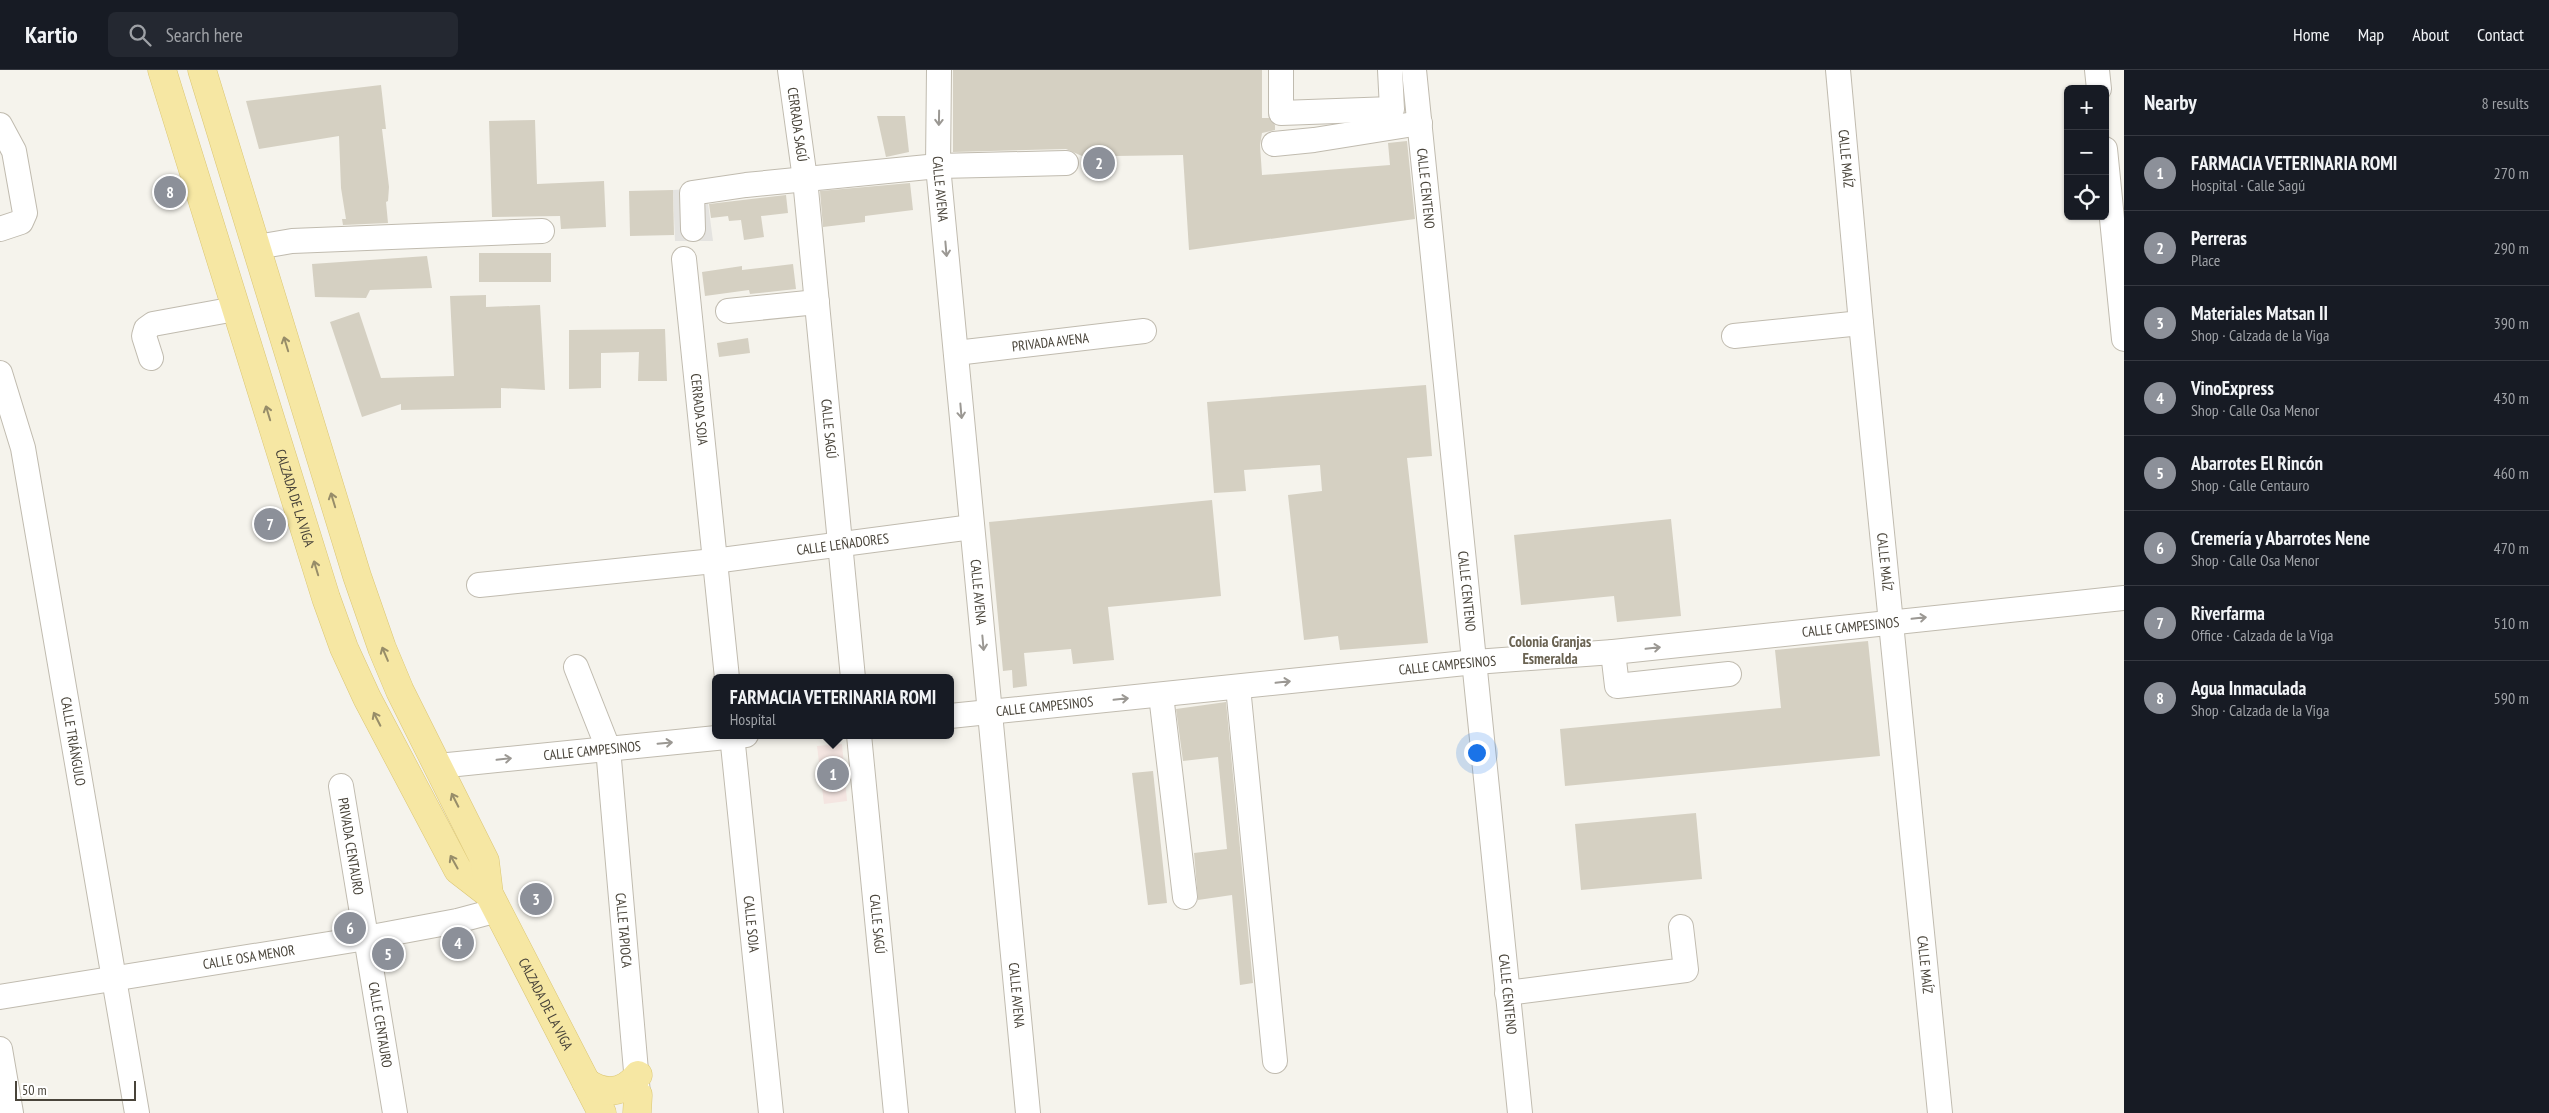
<!DOCTYPE html>
<meta charset="utf-8">
<style>
:root{--surface:#171b24;--page:#242831;--text:#f1f3f6;--muted:#9ea1a6;--line:#363941;--accent:#8c9099}
body{margin:0;font-family:"PT Sans Narrow",sans-serif;background:var(--page);color:var(--text)}
.controls{position:absolute;right:15px;top:15px;display:grid;overflow:hidden;border-radius:8px;box-shadow:0 1px 4px #0004}
.controls button{width:45px;height:45px;display:grid;place-items:center;padding:0;border:0;border-bottom:1px solid var(--line);background:var(--surface);color:var(--text);font:25px sans-serif}
.scale{position:absolute;left:15px;bottom:12px;width:121px;box-sizing:border-box;padding-left:5px;border:2px solid #49443a;border-top:0;font-size:14px;line-height:18px;white-space:nowrap;color:#49443a;-webkit-text-stroke:4px #fff;paint-order:stroke}
.you{position:absolute;left:1476px;top:682px;width:18px;height:18px;margin:-12px;border:4px solid #fff;border-radius:50%;background:#1a73e8;box-shadow:0 0 0 8px #1a73e833}
.badge{display:grid;place-items:center;width:32px;height:32px;border-radius:50%;background:var(--accent);color:#fff;font-size:16px;font-weight:700}
.pin{position:absolute;translate:-50% -50%;border:2px solid #fff;box-shadow:0 1px 5px #0006}
.popup{position:absolute;left:712px;top:604px;width:242px;height:65px;box-sizing:border-box;display:grid;place-content:center;border-radius:8px;background:var(--surface);filter:drop-shadow(0 1px 4px #0005);font-size:16px;white-space:nowrap;color:var(--muted)}
.popup b{font-size:19px;color:var(--text)}
.popup::after{content:'';position:absolute;left:50%;top:100%;margin-left:-10px;border:10px solid transparent;border-top-color:var(--surface)}
.list{margin:0;padding:0;list-style:none}
h2{display:flex;justify-content:space-between;align-items:center;height:65px;margin:0;padding:0 20px;font-size:21px}
h2 small{font-size:16px;font-weight:400;color:var(--muted)}
.list li{display:grid;grid-template-columns:32px 1fr auto;gap:15px;align-items:center;box-sizing:border-box;height:75px;padding:0 20px;border-top:1px solid var(--line)}
.list b{display:block;font-size:19px;white-space:nowrap}
.list p{margin:0;font-size:16px;white-space:nowrap;color:var(--muted)}
.list em{font-size:16px;font-style:normal;color:var(--muted)}
.icon{flex:none;width:28px;height:28px;fill:none;stroke:currentColor;stroke-width:2;stroke-linecap:round;stroke-linejoin:round}
.map{position:relative;flex:none;width:2124px;height:1043px;overflow:hidden}
header{display:flex;align-items:center;gap:30px;box-sizing:border-box;height:70px;padding:0 25px;background:var(--surface);border-bottom:1px solid var(--line)}
header strong{font-size:24px}
nav{display:flex;gap:28px;margin-inline-start:auto;font-size:18px}
.search{width:350px;height:45px;background:var(--page);display:flex;align-items:center;gap:12px;box-sizing:border-box;padding:0 18px;border-radius:8px;color:var(--muted);font-size:19px}
main{display:flex}
aside{flex:1;background:var(--surface)}
.map>svg:first-child{display:block}
</style>
<header>
<strong>Kartio</strong>
<div class="search"><svg class="icon" aria-label="search" viewBox="0 0 24 24"><circle cx="10" cy="10" r="6"/><path d="M15 15l6 6"/></svg>Search here</div>
<nav><a>Home</a><a>Map</a><a>About</a><a>Contact</a></nav>
</header>
<main>
<div class="map">
<svg width="2124" height="1043" viewBox="0 0 2124 1043">
<rect width="100%" height="100%" fill="#f5f3ec"/>
<!-- medical -->
<polygon fill="#f4e5e1" points="842,674 847,731 824,734 817,676"/>
<!-- parking -->
<polygon fill="#e4e3e0" points="706,118 713,171 675,171 673,120"/>
<!-- building -->
<g fill="#d5d0c2">
<polygon points="953,0 1262,0 1262,48 1269,48 1275,55 1275,60 1262,63 1260,75 1262,105 1390,95 1388,73 1407,71 1415,149 1189,180 1183,85 1115,86 1115,97 1082,99 1082,86 1066,79 953,82"/>
<polygon points="381,15 386,59 382,59 389,117 388,131 386,132 388,153 343,155 342,149 346,149 341,118 339,66 259,79 246,31"/>
<polygon points="877,46 905,46 909,82 886,87"/>
<polygon points="535,50 537,114 604,111 606,157 561,159 560,146 492,147 489,51"/>
<polygon points="910,113 913,140 865,146 865,152 823,157 820,121"/>
<polygon points="673,120 674,165 630,166 629,121"/>
<polygon points="786,125 788,143 761,146 764,167 744,170 741,150 729,151 728,146 711,148 709,134"/>
<rect x="479" y="183" width="72" height="29"/>
<polygon points="427,186 432,218 370,220 366,228 315,227 312,194"/>
<polygon points="793,194 796,219 750,224 749,220 705,226 702,202 742,196 742,200"/>
<polygon points="486,225 486,237 540,235 545,320 501,318 501,338 401,340 401,334 362,347 330,252 359,242 381,308 454,306 450,226"/>
<polygon points="665,259 667,311 638,311 639,282 601,283 601,318 569,319 569,260"/>
<polygon points="748,268 750,283 719,287 717,273"/>
<polygon points="1426,315 1432,386 1407,388 1428,573 1340,580 1338,566 1304,570 1288,425 1322,421 1320,395 1244,400 1246,421 1214,423 1207,332"/>
<polygon points="1212,430 1221,526 1108,537 1114,590 1073,594 1071,579 1024,583 1027,616 1013,618 1012,600 1003,601 989,452"/>
<polygon points="1671,449 1681,546 1617,552 1614,526 1521,535 1514,465"/>
<polygon points="1868,571 1880,686 1565,716 1560,659 1781,638 1775,580"/>
<polygon points="1226,632 1253,913 1240,915 1232,825 1198,830 1194,783 1227,779 1218,687 1183,691 1176,639"/>
<polygon points="1153,701 1167,833 1148,835 1132,703"/>
<polygon points="1696,743 1702,809 1581,820 1575,754"/>
</g>
<g fill="none" stroke-linecap="round" stroke-linejoin="round">
<defs>
<g id="minor">
<path id="s1" d="M790,0L805,109L853,608"/>
<path id="s2" d="M939,0L938,96L1028,1043"/>
<polyline points="1281,0 1281,43 1392,39 1390,0"/>
<path id="s3" d="M1414,0L1520,1043"/>
<path id="s4" d="M1838,0L1861,253L1940,1043"/>
<polyline points="2097,0 2099,19"/>
<polyline points="0,55 14,81 25,143 21,152 0,159"/>
<polyline points="1274,74 1314,70 1420,53"/>
<polyline points="2105,79 2124,269"/>
<polyline points="693,159 692,123 746,115 938,96 1066,93"/>
<polyline points="257,177 292,171 542,161"/>
<path id="s5" d="M684,189L727,608"/>
<polyline points="728,241 817,232"/>
<polyline points="1734,266 1861,253"/>
<path id="s6" d="M956,283L1144,261"/>
<polyline points="151,288 144,266 146,259 153,254 235,239"/>
<path id="s7" d="M0,303L23,378L137,1043"/>
<path id="s8" d="M479,515L714,491L972,457"/>
<polyline points="1613,582 1617,616 1729,604"/>
<path id="s9" d="M576,597L608,678L638,1024"/>
<polyline points="1238,617 1275,991"/>
<polyline points="1161,625 1185,827"/>
<path id="s10" d="M950,646L1475,592L1613,582L2124,528"/>
<path id="s11" d="M732,665L771,1043"/>
<path id="s12" d="M859,665L896,1043"/>
<path id="s13" d="M438,696L746,665"/>
<path id="s14" d="M341,716L395,1043"/>
<polyline points="1507,923 1686,900 1681,857"/>
<path id="s15" d="M0,927L366,868L457,851L498,840"/>
<polyline points="0,979 11,1043"/>
</g>
<g id="major">
<path id="s16" d="M162,0L326,528L344,578L367,628L458,800L489,824"/>
<path id="s17" d="M202,0L357,506L382,578L400,621L485,791L489,824L602,1043"/>
<path d="M586,1012C604,1025 624,1024 638,1005"/>
<polyline points="637,1043 638,1025"/>
</g>
</defs>
<!-- minor casing -->
<use href="#minor" stroke="#c0bbaf" stroke-width="26"/>
<!-- major casing -->
<use href="#major" stroke="#dbc674" stroke-width="29"/>
<!-- minor -->
<use href="#minor" stroke="#fff" stroke-width="24"/>
<!-- major -->
<use href="#major" stroke="#f6e7a3" stroke-width="28"/>
</g>
<!-- one-way arrows -->
<defs><path id="oneway-shaft" d="M-6 0H5M1.5-3L5.5 0L1.5 3" fill="none" stroke-width="1.6" stroke-linecap="round" stroke-linejoin="round" transform="scale(1.25)"/></defs>
<g stroke="#9b9893">
<use href="#oneway-shaft" transform="translate(939 48) rotate(91)"/>
<use href="#oneway-shaft" transform="translate(946 179) rotate(85)"/>
<use href="#oneway-shaft" transform="translate(961 341) rotate(85)"/>
<use href="#oneway-shaft" transform="translate(1919 548) rotate(-6)"/>
<use href="#oneway-shaft" transform="translate(983 573) rotate(85)"/>
<use href="#oneway-shaft" transform="translate(1653 578) rotate(-6)"/>
<use href="#oneway-shaft" transform="translate(1283 612) rotate(-6)"/>
<use href="#oneway-shaft" transform="translate(1121 629) rotate(-6)"/>
<use href="#oneway-shaft" transform="translate(665 673) rotate(-5)"/>
<use href="#oneway-shaft" transform="translate(504 689) rotate(-6)"/>
</g>
<g stroke="#978d69">
<use href="#oneway-shaft" transform="translate(286 274) rotate(-107)"/>
<use href="#oneway-shaft" transform="translate(268 343) rotate(-107)"/>
<use href="#oneway-shaft" transform="translate(333 430) rotate(-107)"/>
<use href="#oneway-shaft" transform="translate(316 498) rotate(-107)"/>
<use href="#oneway-shaft" transform="translate(385 584) rotate(-113)"/>
<use href="#oneway-shaft" transform="translate(377 649) rotate(-117)"/>
<use href="#oneway-shaft" transform="translate(455 730) rotate(-117)"/>
<use href="#oneway-shaft" transform="translate(454 792) rotate(-119)"/>
</g>
<g text-anchor="middle" dominant-baseline="central" stroke-width="4" stroke-linejoin="round" paint-order="stroke">
<!-- street labels -->
<g font-size="14" fill="#49443a" stroke="#fff">
<text stroke="none"><textPath href="#s1" startOffset="55">CERRADA SAGÚ</textPath></text>
<text stroke="none"><textPath href="#s4" startOffset="89">CALLE MAÍZ</textPath></text>
<text stroke="none"><textPath href="#s2" startOffset="119">CALLE AVENA</textPath></text>
<text stroke="none"><textPath href="#s3" startOffset="119">CALLE CENTENO</textPath></text>
<text stroke="none"><textPath href="#s6" startOffset="95">PRIVADA AVENA</textPath></text>
<text stroke="none"><textPath href="#s5" startOffset="151">CERRADA SOJA</textPath></text>
<text stroke="none"><textPath href="#s1" startOffset="361">CALLE SAGÚ</textPath></text>
<text stroke="none"><textPath href="#s16" startOffset="448">CALZADA DE LA VIGA</textPath></text>
<text stroke="none"><textPath href="#s8" startOffset="366">CALLE LEÑADORES</textPath></text>
<text stroke="none"><textPath href="#s4" startOffset="494">CALLE MAÍZ</textPath></text>
<text stroke="none"><textPath href="#s3" startOffset="524">CALLE CENTENO</textPath></text>
<text stroke="none"><textPath href="#s2" startOffset="524">CALLE AVENA</textPath></text>
<text stroke="none"><textPath href="#s10" startOffset="905">CALLE CAMPESINOS</textPath></text>
<text stroke="none"><textPath href="#s10" startOffset="500">CALLE CAMPESINOS</textPath></text>
<text stroke="none"><textPath href="#s10" startOffset="95">CALLE CAMPESINOS</textPath></text>
<text stroke="none"><textPath href="#s7" startOffset="376">CALLE TRIÁNGULO</textPath></text>
<text stroke="none"><textPath href="#s13" startOffset="155">CALLE CAMPESINOS</textPath></text>
<text stroke="none"><textPath href="#s14" startOffset="61">PRIVADA CENTAURO</textPath></text>
<text stroke="none"><textPath href="#s11" startOffset="190">CALLE SOJA</textPath></text>
<text stroke="none"><textPath href="#s12" startOffset="190">CALLE SAGÚ</textPath></text>
<text stroke="none"><textPath href="#s9" startOffset="270">CALLE TAPIOCA</textPath></text>
<text stroke="none"><textPath href="#s15" startOffset="252">CALLE OSA MENOR</textPath></text>
<text stroke="none"><textPath href="#s4" startOffset="899">CALLE MAÍZ</textPath></text>
<text stroke="none"><textPath href="#s3" startOffset="929">CALLE CENTENO</textPath></text>
<text stroke="none"><textPath href="#s2" startOffset="929">CALLE AVENA</textPath></text>
<text stroke="none"><textPath href="#s17" startOffset="999">CALZADA DE LA VIGA</textPath></text>
<text stroke="none"><textPath href="#s14" startOffset="242">CALLE CENTAURO</textPath></text>
</g>
<!-- neighbourhood labels -->
<g font-size="15" font-weight="bold" fill="#6a6352" stroke="#fff">
<text x="1550" y="571">Colonia Granjas<tspan x="1550" dy="17">Esmeralda</tspan></text>
</g>
</g>
</svg>
<div class="controls">
<button>+</button>
<button>−</button>
<button><svg class="icon" aria-label="locate" viewBox="0 0 24 24"><circle cx="12" cy="12" r="6"/><path d="M12 2v4M12 18v4M2 12h4M18 12h4"/></svg></button>
</div>
<div class="scale">50 m</div>
<div class="you"></div>
<div class="pin badge" style="left:833px;top:704px">1</div>
<div class="popup"><b>FARMACIA VETERINARIA ROMI</b>Hospital</div>
<div class="pin badge" style="left:1099px;top:93px">2</div>
<div class="pin badge" style="left:536px;top:829px">3</div>
<div class="pin badge" style="left:458px;top:873px">4</div>
<div class="pin badge" style="left:388px;top:884px">5</div>
<div class="pin badge" style="left:350px;top:858px">6</div>
<div class="pin badge" style="left:270px;top:454px">7</div>
<div class="pin badge" style="left:170px;top:122px">8</div>
</div>
<aside>
<h2>Nearby<small>8 results</small></h2>
<ul class="list">
<li><span class="badge">1</span><div><b>FARMACIA VETERINARIA ROMI</b><p>Hospital · Calle Sagú</p></div><em>270 m</em></li>
<li><span class="badge">2</span><div><b>Perreras</b><p>Place</p></div><em>290 m</em></li>
<li><span class="badge">3</span><div><b>Materiales Matsan II</b><p>Shop · Calzada de la Viga</p></div><em>390 m</em></li>
<li><span class="badge">4</span><div><b>VinoExpress</b><p>Shop · Calle Osa Menor</p></div><em>430 m</em></li>
<li><span class="badge">5</span><div><b>Abarrotes El Rincón</b><p>Shop · Calle Centauro</p></div><em>460 m</em></li>
<li><span class="badge">6</span><div><b>Cremería y Abarrotes Nene</b><p>Shop · Calle Osa Menor</p></div><em>470 m</em></li>
<li><span class="badge">7</span><div><b>Riverfarma</b><p>Office · Calzada de la Viga</p></div><em>510 m</em></li>
<li><span class="badge">8</span><div><b>Agua Inmaculada</b><p>Shop · Calzada de la Viga</p></div><em>590 m</em></li>
</ul>
</aside>
</main>
